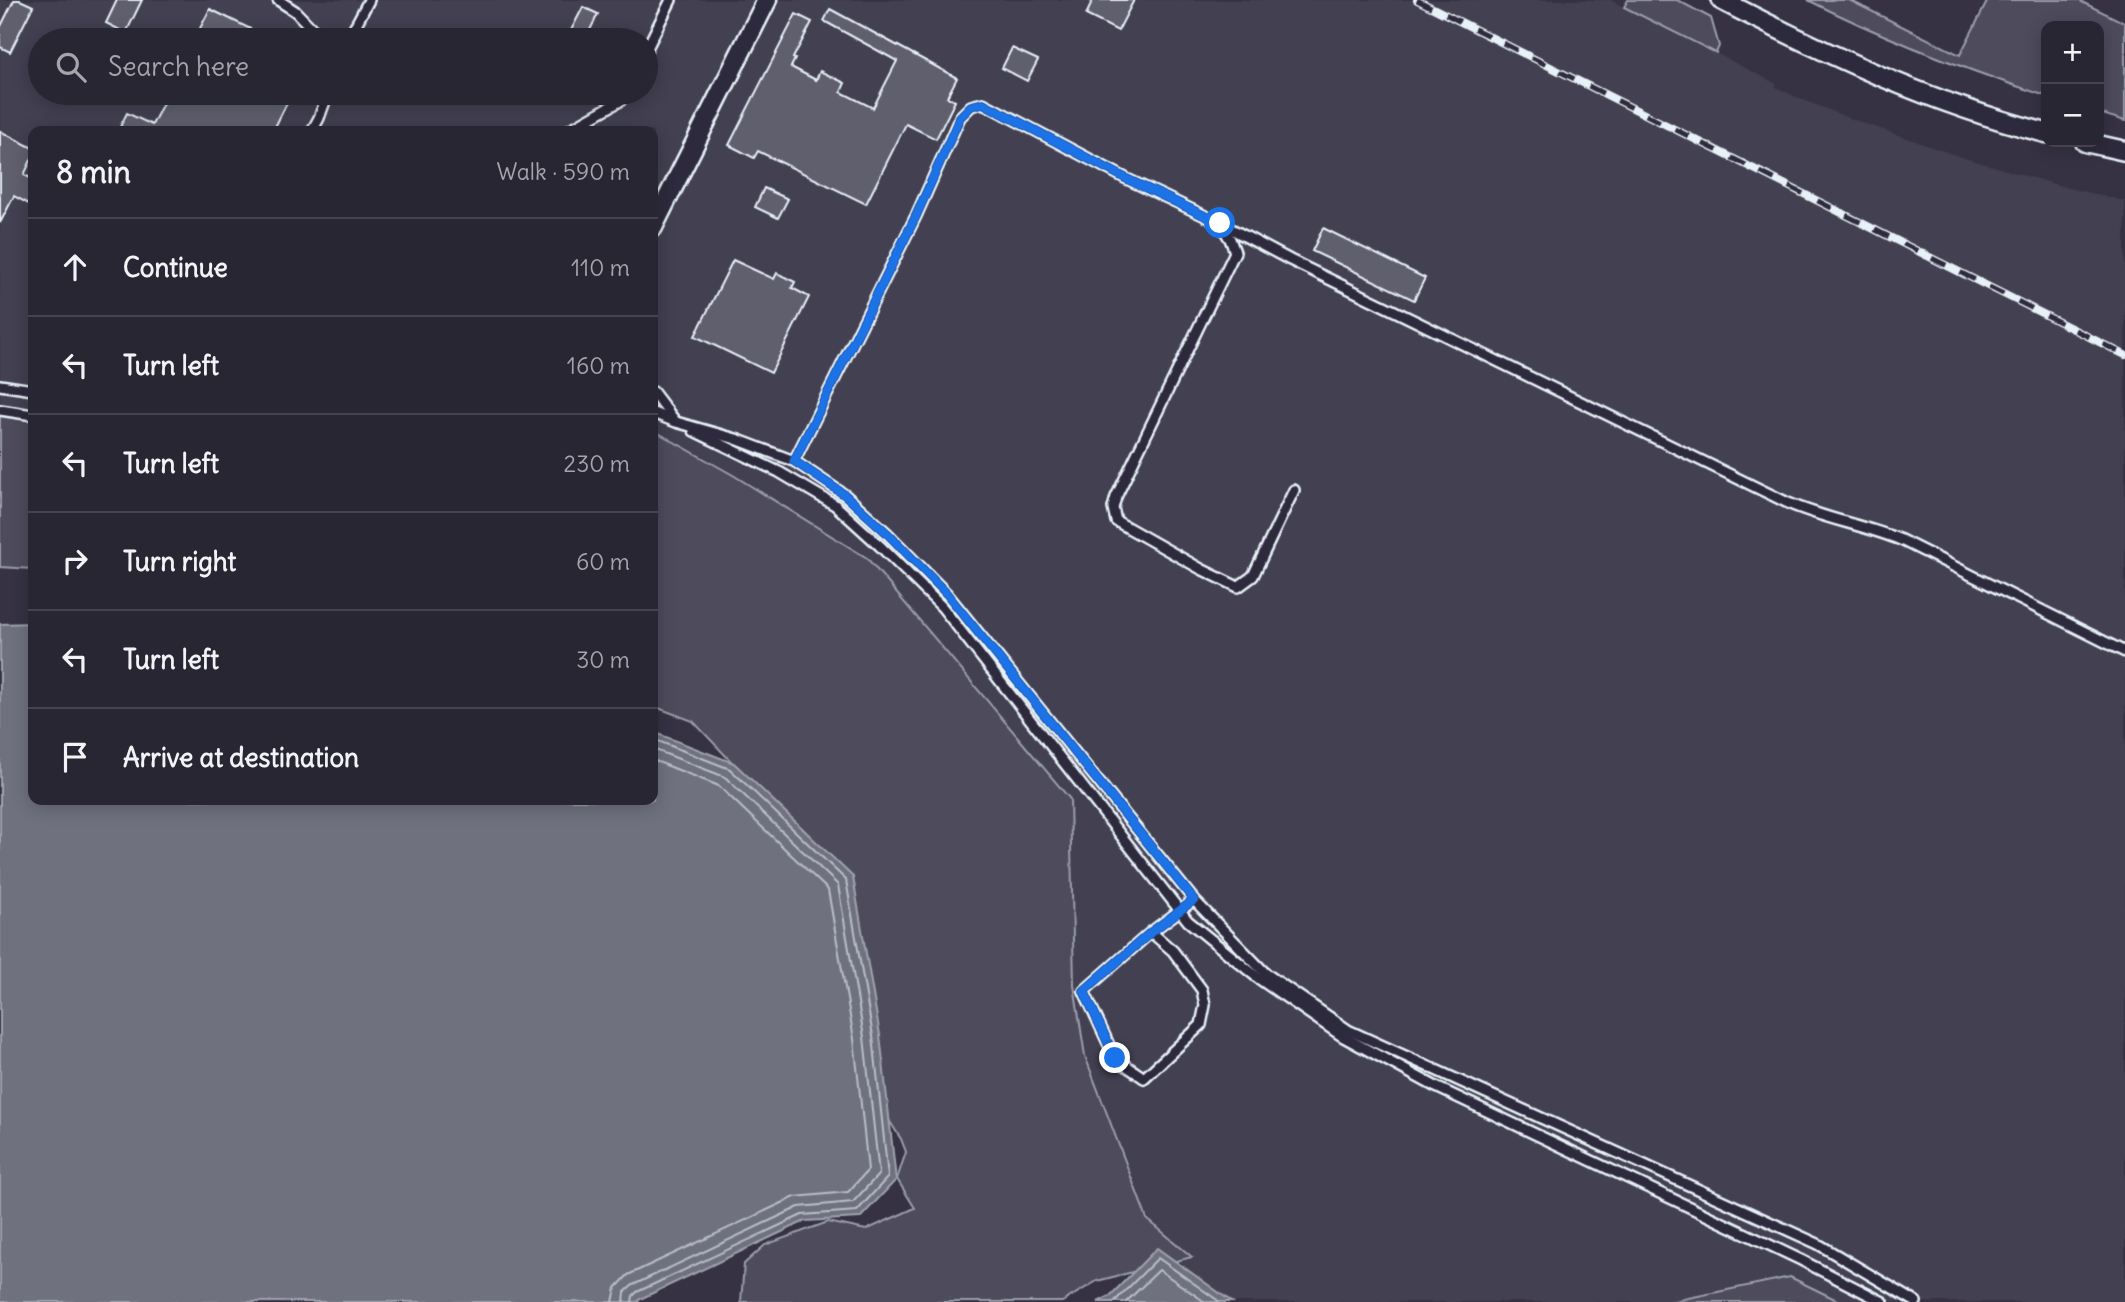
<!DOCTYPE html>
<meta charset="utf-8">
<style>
:root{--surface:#282633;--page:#34323f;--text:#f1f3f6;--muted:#a5a5ac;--line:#44434e}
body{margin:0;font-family:Delius,sans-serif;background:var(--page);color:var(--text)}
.controls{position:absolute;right:21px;top:21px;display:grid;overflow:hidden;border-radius:14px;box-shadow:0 4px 18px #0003}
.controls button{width:63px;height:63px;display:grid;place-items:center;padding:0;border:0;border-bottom:2px solid var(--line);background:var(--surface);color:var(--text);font:35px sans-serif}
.stop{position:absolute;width:21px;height:21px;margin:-16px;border:5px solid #1a73e8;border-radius:50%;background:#fff}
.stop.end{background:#1a73e8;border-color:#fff;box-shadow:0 2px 7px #0008}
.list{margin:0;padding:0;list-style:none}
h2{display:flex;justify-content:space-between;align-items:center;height:91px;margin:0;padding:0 28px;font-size:30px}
h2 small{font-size:23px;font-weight:400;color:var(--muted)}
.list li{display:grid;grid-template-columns:46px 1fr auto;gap:21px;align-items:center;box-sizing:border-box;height:98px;padding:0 28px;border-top:2px solid var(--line)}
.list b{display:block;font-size:26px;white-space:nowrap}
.list em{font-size:23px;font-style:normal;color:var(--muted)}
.icon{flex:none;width:38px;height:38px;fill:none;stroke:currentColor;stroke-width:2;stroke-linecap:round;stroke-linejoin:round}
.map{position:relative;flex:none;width:2125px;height:1302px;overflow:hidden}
.search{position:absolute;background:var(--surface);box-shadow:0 4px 18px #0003;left:28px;top:28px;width:630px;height:77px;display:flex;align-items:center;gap:18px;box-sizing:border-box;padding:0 24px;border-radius:38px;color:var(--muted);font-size:26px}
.panel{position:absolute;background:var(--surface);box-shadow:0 4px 18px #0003;left:28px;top:126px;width:630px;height:679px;border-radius:14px}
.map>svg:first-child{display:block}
</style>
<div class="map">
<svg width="2125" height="1302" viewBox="0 0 2125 1302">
<rect width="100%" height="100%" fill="#363244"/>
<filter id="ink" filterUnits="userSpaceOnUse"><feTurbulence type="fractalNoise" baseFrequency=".0143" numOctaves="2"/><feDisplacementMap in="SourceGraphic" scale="14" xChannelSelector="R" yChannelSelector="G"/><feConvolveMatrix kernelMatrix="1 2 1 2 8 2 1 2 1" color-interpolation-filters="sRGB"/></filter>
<g filter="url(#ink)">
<!-- built -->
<path fill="#433f51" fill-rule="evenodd" d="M0,0H1610L1777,84L1776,87L1796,97L1849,118L1958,156L2068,188L2125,201V1302H1232L1157,1248L1164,1240L1103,1152L653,438V131H33V430L0,429ZM40,40H646V93H40Z"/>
<!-- green -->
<g fill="#4d4b5c" stroke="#9a9eaa" stroke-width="2">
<polygon points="1628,0 1677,0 1711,18 1719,46 1716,53 1624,7"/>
<path d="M1808,0H1849L1960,55L1988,0H2078L2125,23V121L2099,113V26H2046V96C1964,69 1885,39 1808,0Z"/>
<polygon points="0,415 33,418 33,569 0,567"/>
<polygon points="653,430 733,475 867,558 1070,799 1074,985 1085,1056 1147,1219 1192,1257 1097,1281 1062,1302 741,1302 744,1264 765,1245 828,1222 866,1230 915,1208 897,1179 906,1152 901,1139 880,1106 838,884 803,829 745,776 693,721 653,706"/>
<polygon points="1790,1277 1841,1302 1669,1302"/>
</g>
<!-- water -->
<g fill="#70717f" stroke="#a0a4af" stroke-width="2">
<polygon points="33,623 33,800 653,800 653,732 734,763 853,877 880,1035 896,1180 860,1218 805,1221 640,1299 638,1302 0,1302 0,624"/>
<polygon points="1157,1248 1232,1302 1098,1302 1110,1296"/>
</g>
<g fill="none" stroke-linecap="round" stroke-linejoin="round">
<!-- shore -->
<g stroke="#b8bec8" stroke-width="2">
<polyline points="613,1302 616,1288 628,1275 795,1197 848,1192 868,1170 854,1039 828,890 719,786 653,760"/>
<polyline points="624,1302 625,1292 633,1285 799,1207 853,1202 879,1174 864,1037 838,885 725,777 653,749"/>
<polyline points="632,1302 633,1296 637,1292 802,1215 857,1211 888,1177 873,1036 846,880 730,769 653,739"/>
<polyline points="1114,1302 1158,1258 1220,1302"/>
<polyline points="1126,1302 1159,1270 1205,1302"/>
</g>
</g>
<!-- building -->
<g fill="#605e6e" stroke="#e8f1f8" stroke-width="2">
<polygon points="14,0 20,0 33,6 10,52 0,47 0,28"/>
<polygon points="117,0 142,0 126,33 106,23"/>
<polygon points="1093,0 1134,0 1118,31 1086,15"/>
<polygon points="583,7 598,14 585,40 566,40"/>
<polygon points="210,9 273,40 194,40"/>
<polygon points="830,9 957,78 947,97 955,101 936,139 906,124 866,204 758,151 754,158 729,145 796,14 812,22 793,58 795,59 791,67 816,80 820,71 845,83 841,92 873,108 897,61 824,21"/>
<polygon points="1012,48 1038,60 1027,81 1002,68"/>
<polygon points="168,93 292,93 273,131 118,131 127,113 152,125"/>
<polygon points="0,131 33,148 33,156 24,175 33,179 33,206 14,196 0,223"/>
<polygon points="764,188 788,199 778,218 755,207"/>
<polygon points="1323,228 1425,278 1414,300 1312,251"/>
<polygon points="733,260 774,279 777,273 795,282 792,288 809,297 771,373 695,336"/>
</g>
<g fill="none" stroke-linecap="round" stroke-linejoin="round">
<defs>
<g id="lane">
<polyline points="278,0 295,11 323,40"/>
<polyline points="345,40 352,32 369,0"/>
<polyline points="646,50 671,0"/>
<polyline points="312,131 319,118 328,93"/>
<polyline points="567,131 620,101 624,93"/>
<path d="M1222,224L1290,260L1788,503C1825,519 1864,525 1901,540L2125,652"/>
<polyline points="0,385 33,390"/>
<polyline points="653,392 675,421"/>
<polyline points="0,410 33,415"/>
<polyline points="653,413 676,422 736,439 794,461 845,495 887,533 947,594 1194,900 1265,973 1348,1030 1818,1244 1916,1302"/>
<polyline points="694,431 779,472 835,505 880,546 942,607 1188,921 1258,978 1342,1036 1436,1087 1801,1260 1883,1302"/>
<polyline points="794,461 916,216 960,117 971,106 983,103 1127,179 1220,223 1230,239 1235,252 1116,497 1113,508 1116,521 1201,569 1238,587 1253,576 1294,490"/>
<polyline points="1151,932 1173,951 1202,990 1205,1005 1201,1025 1144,1078 1115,1058 1084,991 1151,932 1194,900"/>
</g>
<g id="street">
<path d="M1721,0C1825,54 1933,104 2046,133"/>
<polyline points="2085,142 2125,151"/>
<polyline points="653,227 767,0"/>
</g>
</defs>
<!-- lane casing -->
<use href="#lane" stroke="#e8f1f8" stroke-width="14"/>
<!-- street casing -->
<use href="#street" stroke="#e8f1f8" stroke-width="23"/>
<!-- lane -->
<use href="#lane" stroke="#2f2a3d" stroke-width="9"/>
<!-- street -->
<use href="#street" stroke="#2f2a3d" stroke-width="18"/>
<defs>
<polyline id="rail" points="1417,0 2125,355"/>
</defs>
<!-- rail casing -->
<use href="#rail" stroke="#e8f1f8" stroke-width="8"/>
<!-- rail -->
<use href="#rail" stroke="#2f2a3d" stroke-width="5" stroke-dasharray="16" stroke-linecap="butt"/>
</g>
</g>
<g fill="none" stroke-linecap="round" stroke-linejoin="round" filter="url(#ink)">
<!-- route -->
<polyline stroke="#1a73e8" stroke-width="9" points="1115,1058 1084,991 1151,932 1194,900 947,594 887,533 845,495 794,461 916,216 960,117 971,106 983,103 1127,179 1220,223"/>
</g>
</svg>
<div class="controls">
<button>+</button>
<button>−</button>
</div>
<div class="stop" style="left:1220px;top:223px"></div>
<div class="stop end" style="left:1115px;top:1058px"></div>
<div class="search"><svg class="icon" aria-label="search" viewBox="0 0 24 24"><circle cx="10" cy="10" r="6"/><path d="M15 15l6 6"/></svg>Search here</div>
<section class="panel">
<h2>8 min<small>Walk · 590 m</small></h2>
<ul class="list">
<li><svg class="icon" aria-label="ahead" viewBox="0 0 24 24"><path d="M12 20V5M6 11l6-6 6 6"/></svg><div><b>Continue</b></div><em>110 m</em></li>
<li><svg class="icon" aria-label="left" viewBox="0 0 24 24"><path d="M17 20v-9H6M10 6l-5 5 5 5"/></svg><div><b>Turn left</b></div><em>160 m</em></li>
<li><svg class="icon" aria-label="left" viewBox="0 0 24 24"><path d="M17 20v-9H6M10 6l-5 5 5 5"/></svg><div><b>Turn left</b></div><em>230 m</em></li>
<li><svg class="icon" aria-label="right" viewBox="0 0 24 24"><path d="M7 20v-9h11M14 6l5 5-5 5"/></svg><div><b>Turn right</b></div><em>60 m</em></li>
<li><svg class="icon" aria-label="left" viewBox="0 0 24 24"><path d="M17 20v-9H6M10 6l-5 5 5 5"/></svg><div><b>Turn left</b></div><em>30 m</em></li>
<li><svg class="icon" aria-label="arrive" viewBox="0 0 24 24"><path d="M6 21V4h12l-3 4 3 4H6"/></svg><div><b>Arrive at destination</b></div></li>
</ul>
</section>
</div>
